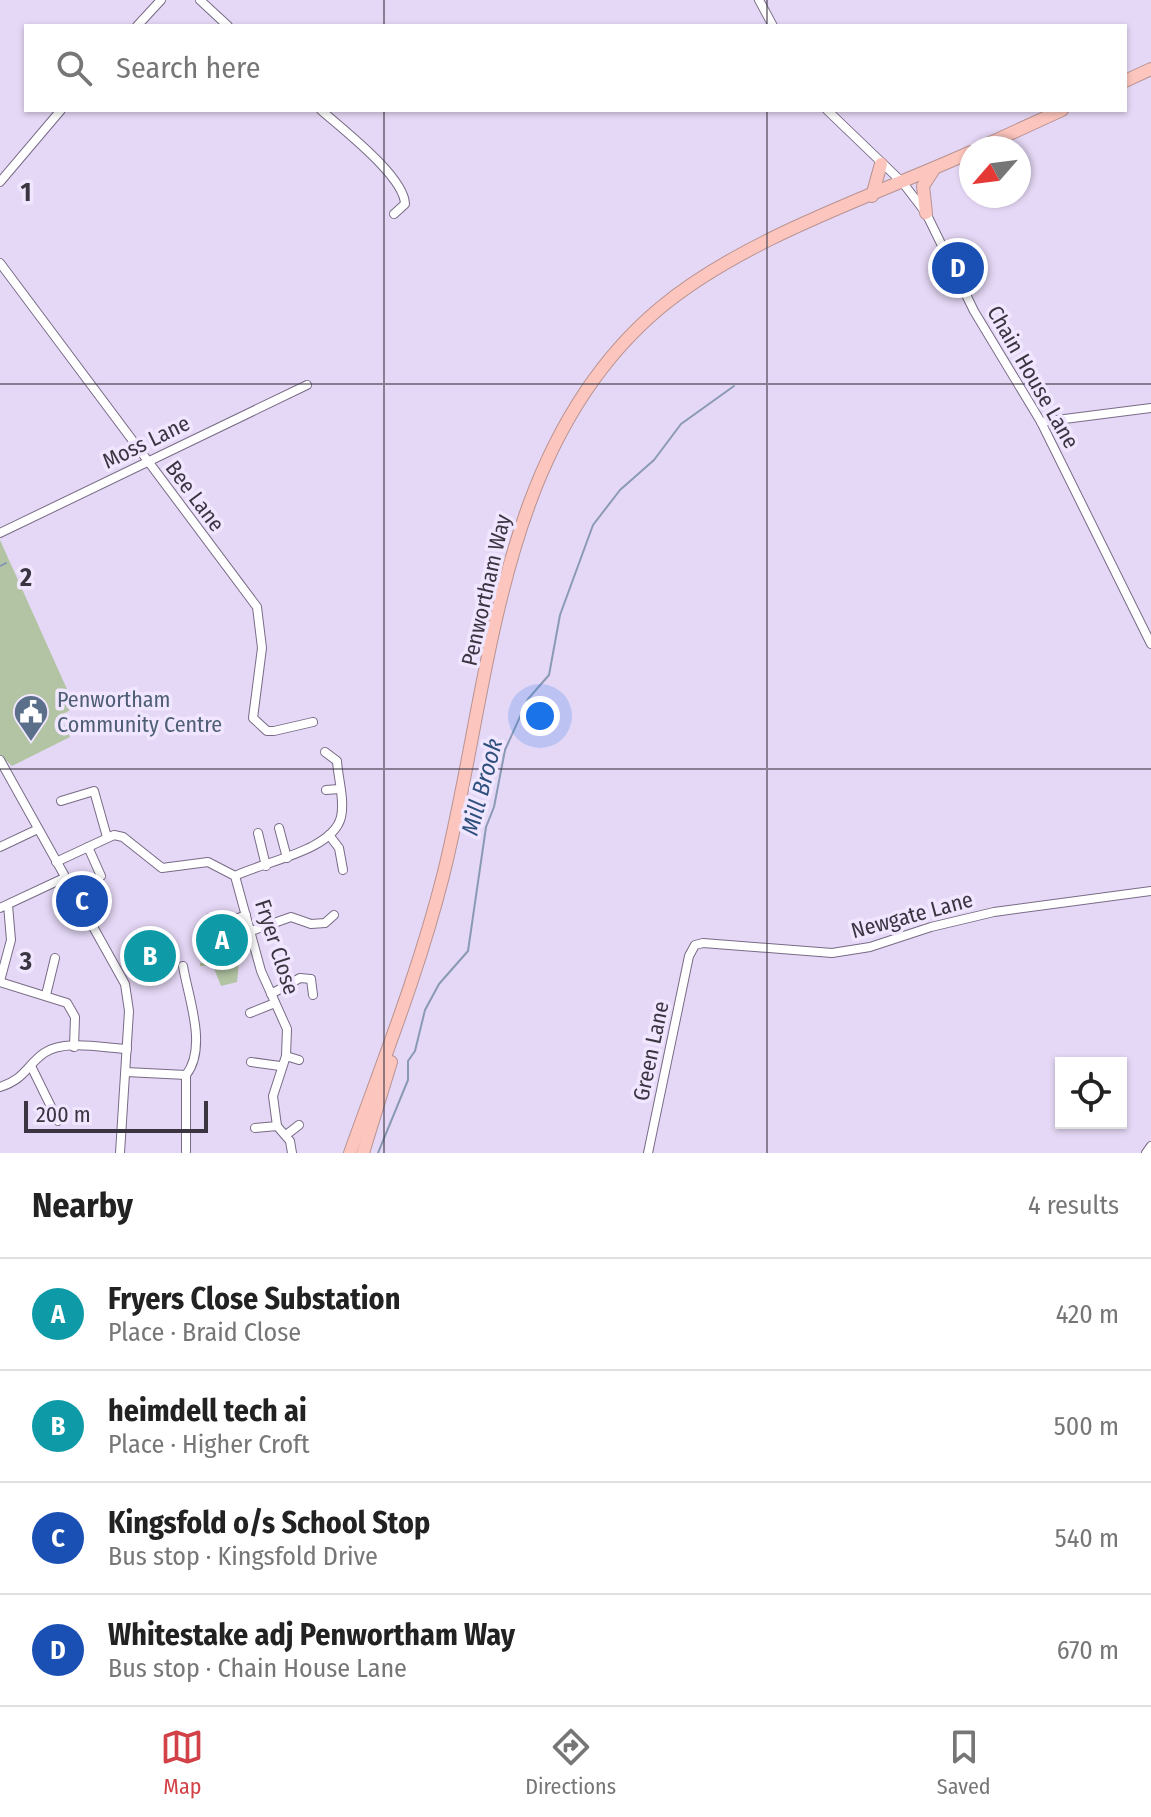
<!DOCTYPE html>
<meta charset="utf-8">
<style>
:root{--surface:#fff;--page:#f6f6f6;--text:#222;--muted:#767676;--line:#e0e0e0;--accent:#d14147}
body{margin:0;font-family:"Fira Sans Condensed",sans-serif;background:var(--page);color:var(--text)}
.controls{position:absolute;right:24px;bottom:24px;display:grid;overflow:hidden;border-radius:0px;box-shadow:0 2px 6px #0004}
.controls button{width:72px;height:72px;display:grid;place-items:center;padding:0;border:0;border-bottom:2px solid var(--line);background:var(--surface);color:var(--text);font:40px sans-serif}
.compass{position:absolute;left:959px;top:136px;width:72px;height:72px;border-radius:50%;background:var(--surface);box-shadow:0 2px 6px #0004;rotate:242deg}
.scale{position:absolute;left:24px;bottom:20px;width:184px;box-sizing:border-box;padding-left:8px;border:4px solid #3a3541;border-top:0;font-size:22px;line-height:28px;white-space:nowrap;color:#3a3541;-webkit-text-stroke:6px #f1e6ff;paint-order:stroke}
.you{position:absolute;left:540px;top:716px;width:28px;height:28px;margin:-20px;border:6px solid #fff;border-radius:50%;background:#1a73e8;box-shadow:0 0 0 12px #1a73e833}
.badge{display:grid;place-items:center;width:52px;height:52px;border-radius:50%;background:var(--accent);color:#fff;font-size:26px;font-weight:700}
.pin{position:absolute;translate:-50% -50%;border:4px solid #fff;box-shadow:0 2px 8px #0006}
.list{margin:0;padding:0;list-style:none}
h2{display:flex;justify-content:space-between;align-items:center;height:104px;margin:0;padding:0 32px;font-size:34px}
h2 small{font-size:26px;font-weight:400;color:var(--muted)}
.list li{display:grid;grid-template-columns:52px 1fr auto;gap:24px;align-items:center;box-sizing:border-box;height:112px;padding:0 32px;border-top:2px solid var(--line)}
.list b{display:block;font-size:30px;white-space:nowrap}
.list p{margin:0;font-size:26px;white-space:nowrap;color:var(--muted)}
.list em{font-size:26px;font-style:normal;color:var(--muted)}
.icon{flex:none;width:44px;height:44px;fill:none;stroke:currentColor;stroke-width:2;stroke-linecap:round;stroke-linejoin:round}
.map{position:relative;flex:none;width:1151px;height:1153px;overflow:hidden}
.search{position:absolute;background:var(--surface);box-shadow:0 2px 6px #0004;left:24px;right:24px;top:24px;height:88px;display:flex;align-items:center;gap:20px;box-sizing:border-box;padding:0 28px;border-radius:0px;color:var(--muted);font-size:30px}
.sheet{height:552px;background:var(--surface)}
nav{display:flex;justify-content:space-around;align-items:center;box-sizing:border-box;height:112px;border-top:2px solid var(--line);background:var(--surface);font-size:22px;color:var(--muted)}
nav a{display:grid;justify-items:center;gap:4px}
nav .on{color:var(--accent)}
.map>svg:first-child{display:block}
</style>
<div class="map">
<svg width="1151" height="1153" viewBox="0 0 1151 1153">
<rect width="100%" height="100%" fill="#e5d8f6"/>
<!-- green -->
<g fill="#b2c4a3">
<polygon points="0,540 75,707 60,716 70,737 12,766 0,755"/>
<polygon points="239,962 237,982 221,986 213,966 200,966 200,963"/>
</g>
<g fill="none" stroke-linecap="round" stroke-linejoin="round">
<!-- stream -->
<g stroke="#8a9ab4" stroke-width="2">
<polyline points="0,566 6,563"/>
<polyline points="378,1153 408,1080 408,1061 415,1051 425,1010 439,984 468,951 486,827 494,807 505,750 528,699 549,675 560,615 593,525 620,490 654,460 681,424 734,386"/>
</g>
<defs>
<g id="minor">
<polyline points="200,0 228,26"/>
<polyline points="759,0 773,26"/>
<polyline points="137,26 161,0"/>
<path d="M321,110C342,129 404,176 405,204L394,214"/>
<polyline points="827,110 903,183 926,213 974,311 1041,422 1151,644"/>
<polyline points="0,182 61,110"/>
<polyline points="0,263 257,607 262,648 253,718 267,731 274,731 313,722"/>
<polyline points="1041,422 1151,408"/>
<polyline points="0,533 307,385"/>
<polyline points="0,760 125,984 129,1011 120,1153"/>
<polyline points="326,790 339,789"/>
<polyline points="61,801 94,791 107,837"/>
<polyline points="279,828 287,858"/>
<polyline points="258,833 266,866"/>
<polyline points="329,835 339,848 343,870"/>
<polyline points="0,847 38,829"/>
<polyline points="88,847 101,876"/>
<polyline points="56,862 114,835 123,837 162,868 208,862 235,876 261,971 287,1029 286,1056 273,1096 277,1126 255,1128"/>
<path d="M235,876C262,862 333,851 341,817C345,800 338,778 337,761L325,752"/>
<polyline points="0,908 64,878"/>
<polyline points="210,918 221,925 246,915"/>
<polyline points="251,931 291,917 311,924 325,923 334,915"/>
<path d="M183,966C188,997 208,1047 186,1075V1151"/>
<polyline points="0,981 11,940 8,905"/>
<polyline points="0,982 67,1003 75,1017 74,1047"/>
<polyline points="271,994 300,978 311,979 313,995"/>
<polyline points="46,995 55,958"/>
<polyline points="250,1013 275,1003"/>
<polyline points="286,1056 299,1060"/>
<polyline points="251,1062 280,1066"/>
<polyline points="32,1068 58,1121"/>
<polyline points="126,1072 186,1075"/>
<path d="M0,1087C25,1079 26,1066 44,1053C64,1039 104,1048 127,1049"/>
<polyline points="277,1126 290,1141 292,1153"/>
<polyline points="286,1135 299,1125"/>
<polyline points="648,1153 689,956 695,945 703,943 832,953 870,947 931,927 994,912 1151,891"/>
<polyline points="1146,1153 1151,1146"/>
</g>
<g id="highway">
<polyline points="1125,81 1151,69"/>
<polyline points="979,148 1062,110"/>
<polyline points="872,196 881,164"/>
<polyline points="926,213 923,186 934,169"/>
<path d="M350,1153C383,1061 419,971 443,876C492,682 495,446 660,308C744,238 871,197 971,152"/>
<polyline points="363,1153 391,1062"/>
</g>
</defs>
<!-- minor casing -->
<use href="#minor" stroke="#786b86" stroke-width="10"/>
<!-- highway casing -->
<use href="#highway" stroke="#b89392" stroke-width="14"/>
<!-- minor -->
<use href="#minor" stroke="#fff" stroke-width="8"/>
<!-- highway -->
<use href="#highway" stroke="#fcc5bd" stroke-width="12"/>
</g>
<!-- grid -->
<path fill="none" stroke="#3a3541" stroke-width="2" stroke-opacity="0.55" d="M384,0V26M767,0V26M384,110V1153M767,110V1153M0,384H1151M0,769H1151"/>
<!-- icons -->
<defs>
<symbol id="civic-pin" viewBox="-11 -11 22 30"><path d="M0 17L-7.5 6A9.5 9.5 0 1 1 7.5 6Z" fill="#5c6f8a" stroke="#f1e6ff"/><path d="M-.6-6.5H3V-4.5H.6V-3L4-1V1h2V6H-6V1h2V-1L-.6-3ZM-1.2 2.5V6h2.4V2.5Z" fill="#fff"/></symbol>
</defs>
<g fill-rule="evenodd">
<use href="#civic-pin" x="11" y="692" width="40" height="54"/>
</g>
<g text-anchor="middle" dominant-baseline="central" stroke-width="7" stroke-linejoin="round" paint-order="stroke">
<!-- street labels -->
<g font-size="22" fill="#3a3541" stroke="#f1e6ff">
<text transform="translate(1033 377) rotate(60)">Chain House Lane</text>
<text transform="translate(146 442) rotate(-26)">Moss Lane</text>
<text transform="translate(195 496) rotate(53)">Bee Lane</text>
<text transform="translate(486 590) rotate(-77)">Penwortham Way</text>
<text transform="translate(912 915) rotate(-15)">Newgate Lane</text>
<text transform="translate(277 947) rotate(72)">Fryer Close</text>
<text transform="translate(651 1051) rotate(-78)">Green Lane</text>
</g>
<!-- service labels -->
<g font-size="22" fill="#4e5e75" stroke="#f1e6ff" text-anchor="start">
<text x="57" y="699">Penwortham<tspan x="57" dy="25">Community Centre</tspan></text>
</g>
<!-- water labels -->
<g font-size="24" font-style="italic" fill="#2e507c" stroke="#f1e6ff">
<text transform="translate(482 787) rotate(-75)">Mill Brook</text>
</g>
</g>
<g font-size="26" text-anchor="middle" font-weight="bold" fill="#3a3541" stroke="#f1e6ff" stroke-width="7" stroke-linejoin="round" paint-order="stroke">
<text x="26" y="201">1</text>
<text x="26" y="586">2</text>
<text x="26" y="970">3</text>
</g>
</svg>
<div class="controls">
<button><svg class="icon" aria-label="locate" viewBox="0 0 24 24"><circle cx="12" cy="12" r="6"/><path d="M12 2v4M12 18v4M2 12h4M18 12h4"/></svg></button>
</div>
<svg class="compass" viewBox="-18 -18 36 36"><path d="M0-13l5 13h-10z" fill="#e53935"/><path d="M0 13l5-13h-10z" fill="#767676"/></svg>
<div class="scale">200 m</div>
<div class="you"></div>
<div class="pin badge" style="left:222px;top:940px;background:#0f9aa8">A</div>
<div class="pin badge" style="left:150px;top:956px;background:#0f9aa8">B</div>
<div class="pin badge" style="left:82px;top:901px;background:#1a4fb4">C</div>
<div class="pin badge" style="left:958px;top:268px;background:#1a4fb4">D</div>
<div class="search"><svg class="icon" aria-label="search" viewBox="0 0 24 24"><circle cx="10" cy="10" r="6"/><path d="M15 15l6 6"/></svg>Search here</div>
</div>
<section class="sheet">
<h2>Nearby<small>4 results</small></h2>
<ul class="list">
<li><span class="badge" style="background:#0f9aa8">A</span><div><b>Fryers Close Substation</b><p>Place · Braid Close</p></div><em>420 m</em></li>
<li><span class="badge" style="background:#0f9aa8">B</span><div><b>heimdell tech ai</b><p>Place · Higher Croft</p></div><em>500 m</em></li>
<li><span class="badge" style="background:#1a4fb4">C</span><div><b>Kingsfold o/s School Stop</b><p>Bus stop · Kingsfold Drive</p></div><em>540 m</em></li>
<li><span class="badge" style="background:#1a4fb4">D</span><div><b>Whitestake adj Penwortham Way</b><p>Bus stop · Chain House Lane</p></div><em>670 m</em></li>
</ul>
</section>
<nav>
<a class="on"><svg class="icon" aria-label="map" viewBox="0 0 24 24"><path d="M3 6l6-2 6 2 6-2v14l-6 2-6-2-6 2zM9 4v14M15 6v14"/></svg>Map</a>
<a><svg class="icon" aria-label="directions" viewBox="0 0 24 24"><path d="M12 3l9 9-9 9-9-9zM9 14v-3h6M13 9l2 2-2 2"/></svg>Directions</a>
<a><svg class="icon" aria-label="saved" viewBox="0 0 24 24"><path d="M7 4h10v16l-5-4-5 4z"/></svg>Saved</a>
</nav>
